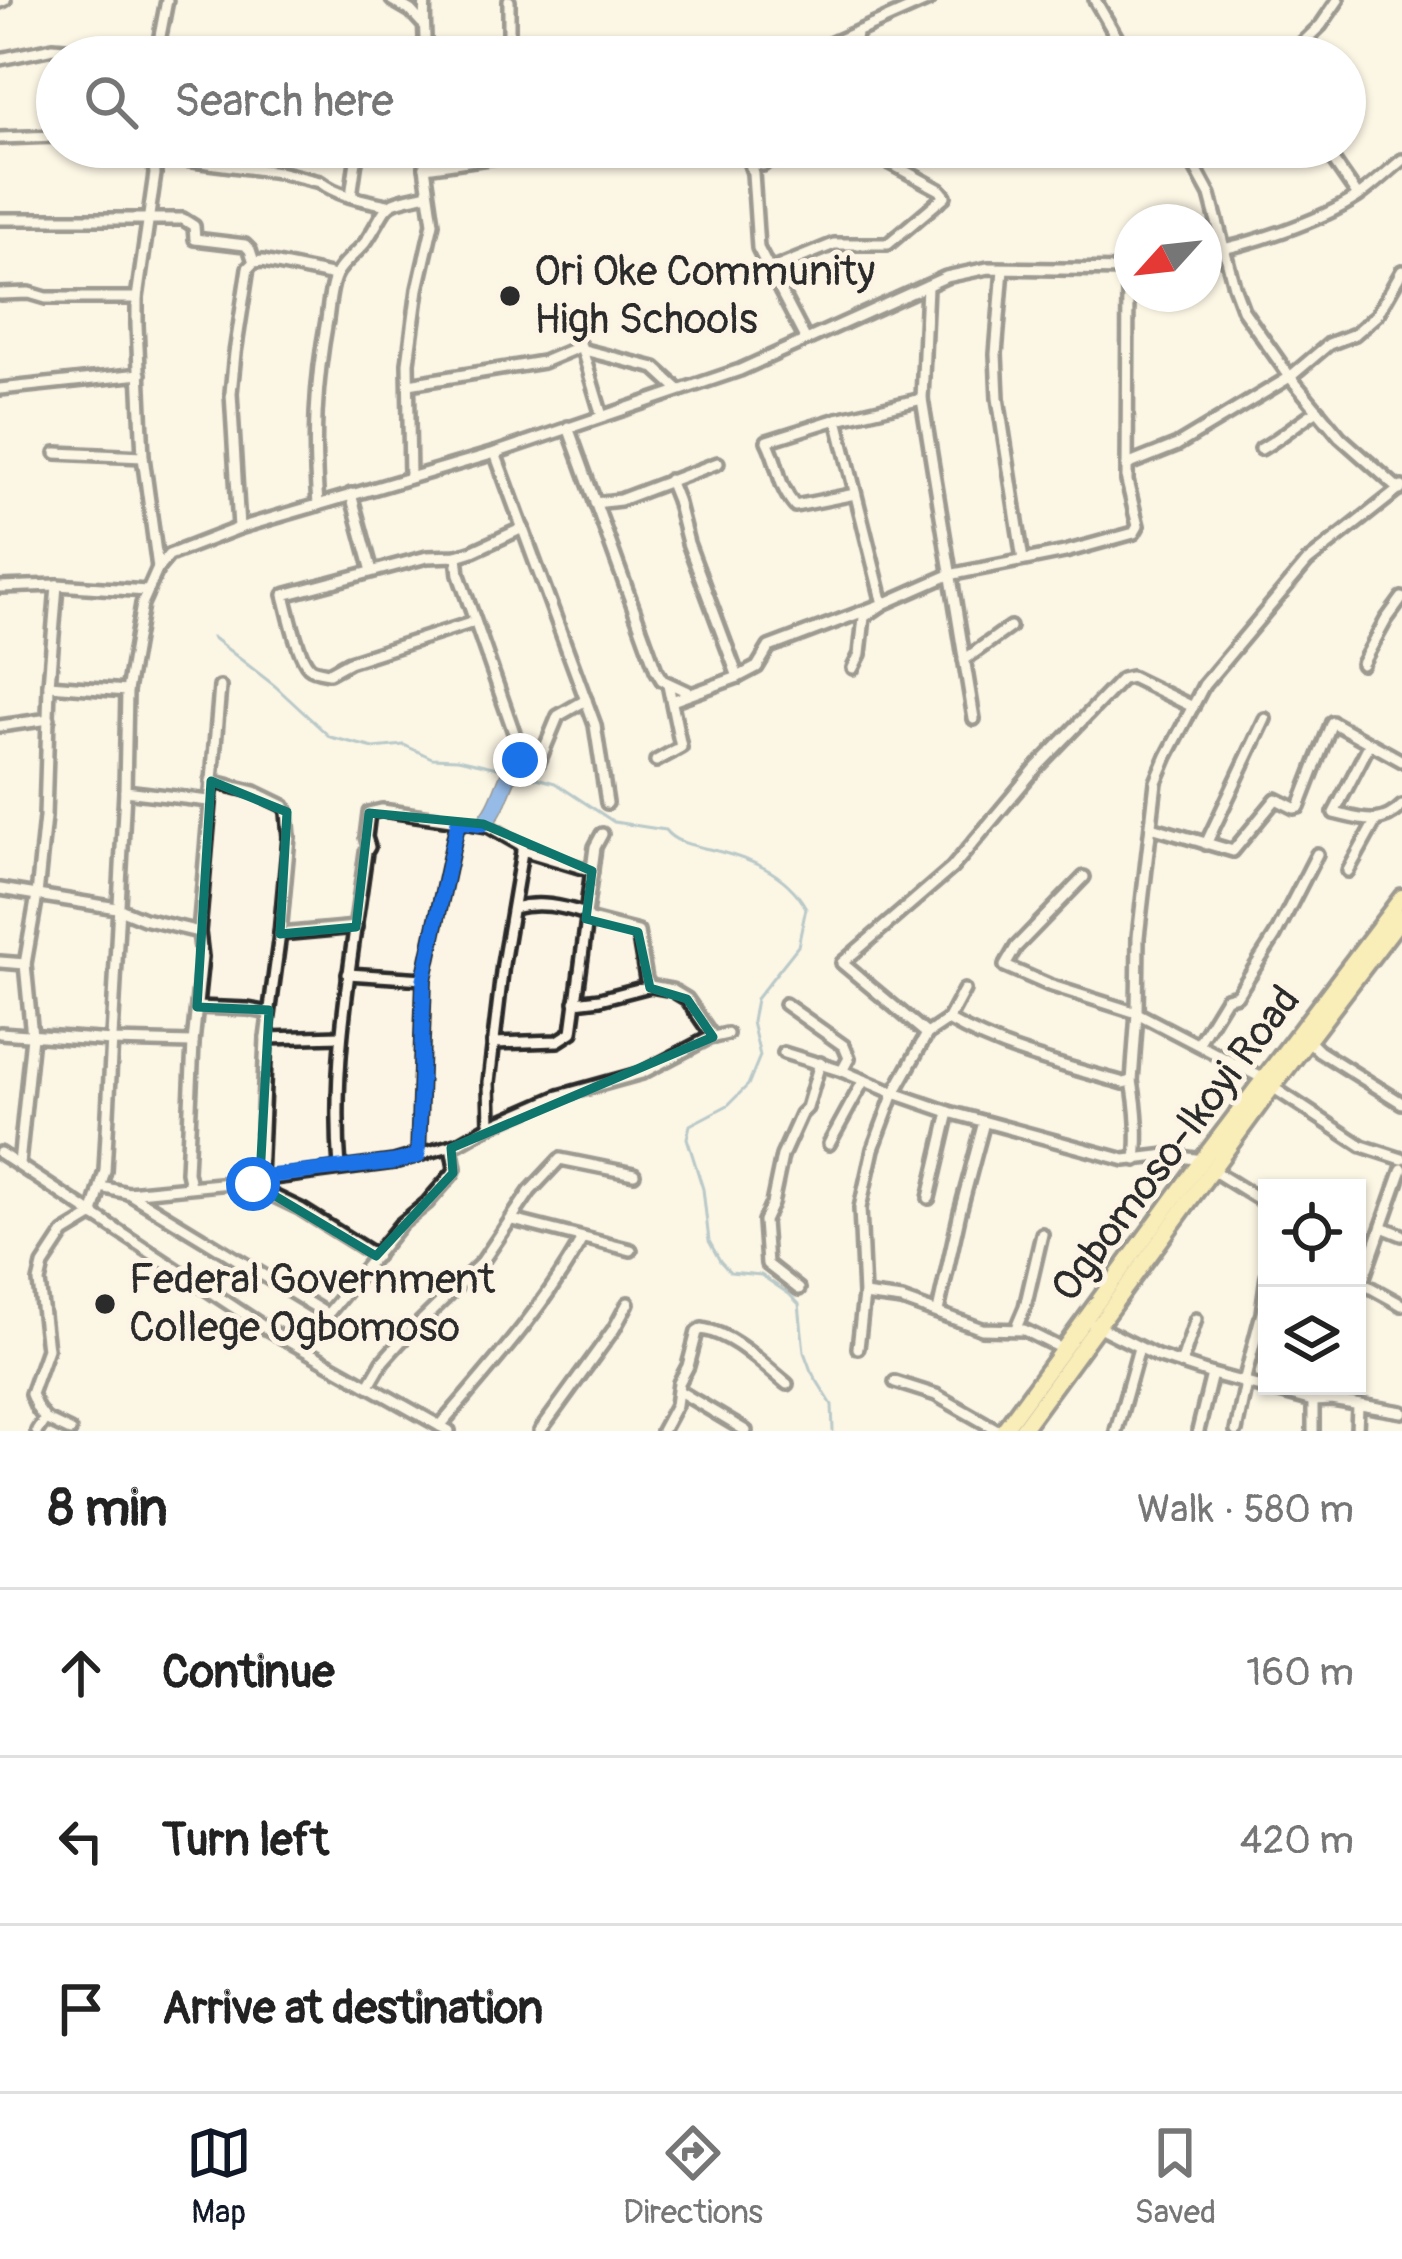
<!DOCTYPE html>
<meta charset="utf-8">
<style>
:root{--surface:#fff;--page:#f6f6f6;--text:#222;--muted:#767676;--line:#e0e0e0;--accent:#111827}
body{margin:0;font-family:Pangolin,sans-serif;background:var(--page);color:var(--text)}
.controls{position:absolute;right:36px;bottom:36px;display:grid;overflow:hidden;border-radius:0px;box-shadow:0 3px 9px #0004}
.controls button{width:108px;height:108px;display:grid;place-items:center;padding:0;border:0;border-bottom:3px solid var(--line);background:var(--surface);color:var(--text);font:60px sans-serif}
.compass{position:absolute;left:1114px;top:204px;width:108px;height:108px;border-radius:50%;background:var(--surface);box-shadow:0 3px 9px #0004;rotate:243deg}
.stop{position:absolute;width:36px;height:36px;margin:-27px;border:9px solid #1a73e8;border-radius:50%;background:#fff}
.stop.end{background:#1a73e8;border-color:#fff;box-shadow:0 3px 12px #0008}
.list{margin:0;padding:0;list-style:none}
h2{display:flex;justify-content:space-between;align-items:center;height:156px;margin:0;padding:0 48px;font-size:51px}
h2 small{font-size:39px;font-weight:400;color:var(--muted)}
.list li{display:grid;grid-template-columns:78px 1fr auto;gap:36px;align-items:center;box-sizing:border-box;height:168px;padding:0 48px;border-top:3px solid var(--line)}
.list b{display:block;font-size:45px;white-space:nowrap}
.list em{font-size:39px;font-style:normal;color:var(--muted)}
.icon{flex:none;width:66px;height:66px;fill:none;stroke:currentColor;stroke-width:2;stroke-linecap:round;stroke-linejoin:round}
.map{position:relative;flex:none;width:1402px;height:1431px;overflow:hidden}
.search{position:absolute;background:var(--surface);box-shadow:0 3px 9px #0004;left:36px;right:36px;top:36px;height:132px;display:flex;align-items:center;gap:30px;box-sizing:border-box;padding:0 42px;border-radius:66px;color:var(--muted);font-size:45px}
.sheet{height:660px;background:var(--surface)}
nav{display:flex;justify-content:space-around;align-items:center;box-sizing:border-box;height:168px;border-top:3px solid var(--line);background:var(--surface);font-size:33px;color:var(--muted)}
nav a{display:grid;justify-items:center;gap:6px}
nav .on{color:var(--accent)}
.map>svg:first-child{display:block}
</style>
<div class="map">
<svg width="1402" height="1431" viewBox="0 0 1402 1431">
<rect width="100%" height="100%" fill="#fcf5e5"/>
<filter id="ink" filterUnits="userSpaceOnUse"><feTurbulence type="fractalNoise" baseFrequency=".00833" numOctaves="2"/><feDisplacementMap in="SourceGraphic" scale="24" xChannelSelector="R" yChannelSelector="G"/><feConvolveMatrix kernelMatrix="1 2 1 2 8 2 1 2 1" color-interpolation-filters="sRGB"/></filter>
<g filter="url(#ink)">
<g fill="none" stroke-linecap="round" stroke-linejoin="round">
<!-- stream -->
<g stroke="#6993a4" stroke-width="3">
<polyline points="212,637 275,686 330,737 374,748 404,745 432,758 458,759 506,770"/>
<path d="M515,772L555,783L614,822L665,830C675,843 692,845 709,849C747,858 786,871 806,908L798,946L756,999L752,1022L760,1056L748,1085L728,1105L690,1125L687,1138L703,1189L709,1241L720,1261L730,1272L761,1275L789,1294L799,1304L804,1352L811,1371L832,1405L833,1431"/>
</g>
<defs>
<g id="minor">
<polyline points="392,0 411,11 422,23"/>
<path d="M425,0C423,20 426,37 425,57"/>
<polyline points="1095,0 1128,57"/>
<polyline points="509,1 509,57"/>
<polyline points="0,2 5,0"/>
<polyline points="156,57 167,0"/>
<polyline points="800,57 929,0"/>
<polyline points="852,57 856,33"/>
<polyline points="1288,57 1321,25 1338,0"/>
<polyline points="0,59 53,48 156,57"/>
<polyline points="0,138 57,136"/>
<polyline points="152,147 155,174 137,298 137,325 143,457 158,568"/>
<polyline points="744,147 753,173 758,248 806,340"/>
<polyline points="1184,147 1210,195 1234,286 1243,310 1290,377 1340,437 1400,490"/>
<polyline points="1324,147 1358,196"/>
<path d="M153,156L279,172L320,182C338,196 364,200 387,205"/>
<polyline points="751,163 763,165 784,147"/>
<polyline points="425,167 566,147"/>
<polyline points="351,196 358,147"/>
<polyline points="0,219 183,219 194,226 195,239 245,245 250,250 254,262"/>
<path d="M1204,253C1248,245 1319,222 1357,197C1373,186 1387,172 1402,160"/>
<polyline points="766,268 775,268 834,244 888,244 945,196 940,190 860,147"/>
<polyline points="1003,269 996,354 998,398 1023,560"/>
<polyline points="927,286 922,399 974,719"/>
<polyline points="0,294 29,293 46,298 137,298"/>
<polyline points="584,350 655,368 679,390"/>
<polyline points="409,384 543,362 581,346 602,416"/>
<polyline points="0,389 140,374"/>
<polyline points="837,419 883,604 864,617 860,654 853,668"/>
<polyline points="568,427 656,670 662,680 690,693"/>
<path d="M1261,449C1281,438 1298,422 1318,410"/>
<polyline points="56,453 143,457"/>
<polyline points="495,453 595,725 607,803"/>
<polyline points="1127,465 1177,445 1290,377 1329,344 1355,334 1377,315 1402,271"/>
<polyline points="410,477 408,363 418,289 433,223 425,167 425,147"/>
<polyline points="669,480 677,500 688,543 738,677"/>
<polyline points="351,494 372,571"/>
<path d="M855,494L795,506C776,483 780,466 767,441L837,419L922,399"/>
<polyline points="595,503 620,500 718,463"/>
<path d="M318,505C313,440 315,385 327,320C329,306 330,287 336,275C343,261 358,253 367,240C392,201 379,204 428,194"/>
<polyline points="239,528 231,393 235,353 248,268 254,262 263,261 335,276"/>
<polyline points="457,556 459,575 519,747 520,760"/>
<polyline points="0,587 57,585 147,591"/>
<path d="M474,622L349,662L329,673C323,672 313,671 309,667C297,655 289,612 284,595L427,557L457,556L473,551L523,528"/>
<polyline points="964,660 1010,627"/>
<polyline points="1362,664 1386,620 1402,598"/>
<polyline points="49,685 127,691"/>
<polyline points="672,701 738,677 757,667 769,647 883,604 949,575 1065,552 1134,533 1138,526 1127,481 1128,272"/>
<polyline points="0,726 49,719"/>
<path d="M1369,745L1334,813C1361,819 1380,828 1402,806"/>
<polyline points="656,761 681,747 668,684"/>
<polyline points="211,781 255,792 284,806 287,812 289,837 280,934 266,1038 260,1177"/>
<polyline points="125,791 209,801"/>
<path d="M483,824C500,808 504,779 517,759L532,764L539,762L558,716L586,700"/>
<polyline points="1151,827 1233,851 1276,799 1294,808 1299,807 1332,722 1402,761"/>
<polyline points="1206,844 1265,719"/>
<polyline points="522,850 592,871"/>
<polyline points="1348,871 1375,822"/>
<polyline points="1084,877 1016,947 1005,966 1049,985 1137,1013 1264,1079"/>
<polyline points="0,889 117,908 144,919 199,932"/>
<path d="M513,908C539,901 561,906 586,914L587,919L638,932L646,979L650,986L600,999L575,1002"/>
<polyline points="586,914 595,847 602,834"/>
<polyline points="280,934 356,927"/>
<polyline points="0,962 25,964"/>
<polyline points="348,974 424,979"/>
<polyline points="650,986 672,990 687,999 713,1037"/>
<polyline points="785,1004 844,1046 849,1058 842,1071"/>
<polyline points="197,1007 248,1009 269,1013"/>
<path d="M948,1020C1002,1051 1064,1066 1124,1083L1132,1081L1137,1013L1138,937L1156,782L1167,756L1204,685L1307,562L1402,487"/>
<polyline points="0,1033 112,1041 193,1043"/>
<polyline points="927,1034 842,963 952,868 1035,769 1122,679 1131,677 1193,707"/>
<polyline points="266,1038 341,1036"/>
<polyline points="1308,1040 1319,1051 1402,1103"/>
<polyline points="493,1043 558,1041 572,1032 587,919"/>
<polyline points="1198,1044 1226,998 1237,995 1275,936 1317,854"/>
<polyline points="784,1053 842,1071 894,1093 949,1112 1125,1160 1167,1155 1202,1160"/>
<path d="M1132,1081C1137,1108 1139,1134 1136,1160"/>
<polyline points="1275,1084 1277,1090 1362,1146 1402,1159"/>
<polyline points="829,1144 864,1080"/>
<polyline points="0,1153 267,1329 449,1431"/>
<polyline points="418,1156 424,979 458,821 488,826 523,846 503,964 489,1082 490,1126"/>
<polyline points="19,1164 32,1036 25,964 37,895 45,817 49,685 57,585"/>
<path d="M340,1168C331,1061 352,957 366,852L369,847L366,837L369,813L382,810L458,821"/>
<polyline points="1212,1170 1267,1204"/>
<polyline points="250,1181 257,1188 301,1209 376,1256"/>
<polyline points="190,1185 187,1172 193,1043 202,957 199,932 220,687"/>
<polyline points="101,1187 128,1193 250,1181 394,1162 460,1143 490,1126 559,1096 642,1073 709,1038 727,1034"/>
<polyline points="128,1193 327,1314"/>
<polyline points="929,1198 949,1112"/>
<polyline points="513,1220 631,1250"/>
<polyline points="1382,1227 1402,1235"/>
<polyline points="1362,1283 1402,1305"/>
<polyline points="799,1289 767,1264 764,1221 772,1204 782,1156 801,1114 807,1108 820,1063"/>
<polyline points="864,1295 902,1300 982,1329 1024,1330 1064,1350"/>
<polyline points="1357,1297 1402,1169"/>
<polyline points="938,1311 960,1212 984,1122"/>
<polyline points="1093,1324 1157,1356 1212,1374 1313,1401 1331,1400 1402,1412"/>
<polyline points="1016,1328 1025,1307 1042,1234"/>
<polyline points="301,1347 400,1225 427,1203 453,1173 455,1168 451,1146"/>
<polyline points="858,1348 864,1295 860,1208 873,1149 894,1093 927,1034 948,1020 964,990"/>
<polyline points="1181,1364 1196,1319"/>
<polyline points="895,1382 936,1395 999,1431"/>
<polyline points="369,1385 383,1361 401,1341 482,1262 530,1191 560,1159 634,1174"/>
<polyline points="679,1391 746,1431"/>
<polyline points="1313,1401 1313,1431"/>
<polyline points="45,1419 70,1431"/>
<path d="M440,1426C491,1366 544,1308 582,1239"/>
<polyline points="37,1431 45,1419 37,1408 31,1394 47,1349 39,1282 43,1265 64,1233 92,1216 105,1171 125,791 127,691 142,604 158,568 169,555 239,528 495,453 740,370 946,277 988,268 1132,270"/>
<polyline points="540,1431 614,1329 628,1303"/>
<path d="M662,1431L676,1405L679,1383L688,1366L697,1332L702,1329C734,1334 762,1364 787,1384"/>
<polyline points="1116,1431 1139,1348"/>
<polyline points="1198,1431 1212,1374"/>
<polyline points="1236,1431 1245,1388 1244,1382 1262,1313 1267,1276"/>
<polyline points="1357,1431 1358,1406"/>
</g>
<g id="primary">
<polyline points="1003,1431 1202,1160 1402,897"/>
<polyline points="1021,1431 1265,1097 1402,917"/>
</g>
</defs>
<!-- minor casing -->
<use href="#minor" stroke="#2b2b2b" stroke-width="18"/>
<!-- primary casing -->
<use href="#primary" stroke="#2b2b2b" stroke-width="22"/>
<!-- minor -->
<use href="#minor" stroke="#fcf5e5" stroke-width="9"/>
<!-- primary -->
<use href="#primary" stroke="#f6e281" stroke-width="14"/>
</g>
</g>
<g fill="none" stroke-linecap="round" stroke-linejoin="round" filter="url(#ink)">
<!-- route -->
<path stroke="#1a73e8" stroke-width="15" d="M253,1184L250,1181L260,1177L394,1162L418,1156L424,979L458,821L483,824C500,808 504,779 517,759L520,760"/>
</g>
<!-- marked area -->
<path d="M0 0H1402V1431H0ZM211,781L287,812L280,934L356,927L369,813L483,824L592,871L586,919L638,932L650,988L687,999L713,1037L451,1148L453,1173L376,1256L250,1181L260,1177L269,1010L197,1007Z" fill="#fcf5e5" fill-opacity=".55" fill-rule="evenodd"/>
<path fill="none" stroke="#0f766e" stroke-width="9" stroke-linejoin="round" d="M211,781L287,812L280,934L356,927L369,813L483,824L592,871L586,919L638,932L650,988L687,999L713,1037L451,1148L453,1173L376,1256L250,1181L260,1177L269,1010L197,1007Z"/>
<!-- markers -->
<g fill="#2b2b2b" stroke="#fcf5e5" stroke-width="4.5">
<circle cx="510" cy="296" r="12"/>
<circle cx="105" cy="1304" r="12"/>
</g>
<g text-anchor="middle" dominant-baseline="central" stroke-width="10" stroke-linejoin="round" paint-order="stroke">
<!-- poi labels -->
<g font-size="42" fill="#2b2b2b" stroke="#fcf5e5" text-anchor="start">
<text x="534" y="272">Ori Oke Community<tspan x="534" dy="48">High Schools</tspan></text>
<text x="129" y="1280">Federal Government<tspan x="129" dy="48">College Ogbomoso</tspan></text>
</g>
<!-- street labels -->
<g font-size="42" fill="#2b2b2b" stroke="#fcf5e5">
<text transform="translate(1176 1144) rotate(-53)">Ogbomoso-Ikoyi Road</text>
</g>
</g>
</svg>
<div class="controls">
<button><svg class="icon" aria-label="locate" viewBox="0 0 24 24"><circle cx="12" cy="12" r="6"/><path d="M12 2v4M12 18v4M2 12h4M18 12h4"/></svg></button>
<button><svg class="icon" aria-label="layers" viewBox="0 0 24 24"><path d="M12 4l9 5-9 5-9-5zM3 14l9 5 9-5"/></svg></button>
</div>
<svg class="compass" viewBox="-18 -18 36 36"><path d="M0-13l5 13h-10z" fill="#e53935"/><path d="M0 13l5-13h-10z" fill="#767676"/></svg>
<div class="stop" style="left:253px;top:1184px"></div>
<div class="stop end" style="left:520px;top:760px"></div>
<div class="search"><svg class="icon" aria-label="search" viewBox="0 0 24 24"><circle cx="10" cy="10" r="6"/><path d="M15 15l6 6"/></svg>Search here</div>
</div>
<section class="sheet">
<h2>8 min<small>Walk · 580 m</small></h2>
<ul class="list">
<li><svg class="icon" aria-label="ahead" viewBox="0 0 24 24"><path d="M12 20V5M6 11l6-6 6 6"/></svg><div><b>Continue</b></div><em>160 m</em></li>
<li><svg class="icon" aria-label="left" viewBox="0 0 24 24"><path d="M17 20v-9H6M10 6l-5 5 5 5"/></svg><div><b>Turn left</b></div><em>420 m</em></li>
<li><svg class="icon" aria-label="arrive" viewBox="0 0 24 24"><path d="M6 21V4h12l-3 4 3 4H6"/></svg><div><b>Arrive at destination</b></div></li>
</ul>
</section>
<nav>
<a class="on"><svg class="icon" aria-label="map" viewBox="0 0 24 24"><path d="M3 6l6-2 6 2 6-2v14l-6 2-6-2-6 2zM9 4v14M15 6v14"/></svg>Map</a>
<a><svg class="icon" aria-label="directions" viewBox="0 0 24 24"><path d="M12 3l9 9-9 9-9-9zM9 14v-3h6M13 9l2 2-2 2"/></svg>Directions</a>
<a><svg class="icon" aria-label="saved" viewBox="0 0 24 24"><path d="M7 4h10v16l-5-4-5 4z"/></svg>Saved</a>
</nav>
